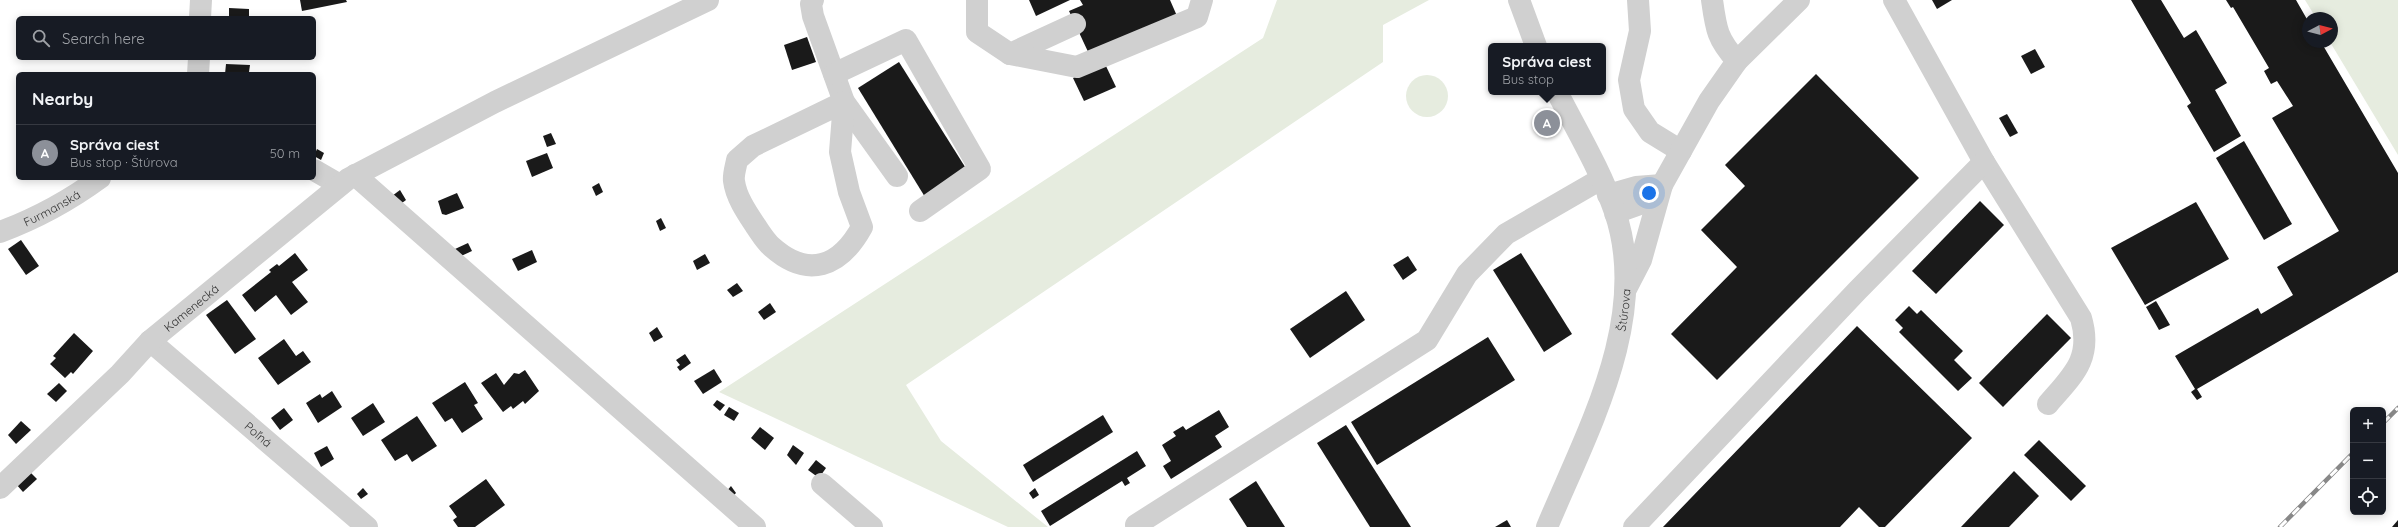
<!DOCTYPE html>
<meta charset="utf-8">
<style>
:root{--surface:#171b24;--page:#242831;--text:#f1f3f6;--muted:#9ea1a6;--line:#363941;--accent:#8c9099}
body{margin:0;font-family:Quicksand,sans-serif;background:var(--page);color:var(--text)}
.controls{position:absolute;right:12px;bottom:12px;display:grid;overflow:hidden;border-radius:6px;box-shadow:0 2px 10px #0003}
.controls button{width:36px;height:36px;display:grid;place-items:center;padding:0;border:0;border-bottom:1px solid var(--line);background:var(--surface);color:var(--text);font:20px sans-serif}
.compass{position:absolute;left:2302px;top:12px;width:36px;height:36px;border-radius:50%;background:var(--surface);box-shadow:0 2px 10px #0003;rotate:83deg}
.you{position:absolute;left:1649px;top:193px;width:14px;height:14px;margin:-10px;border:3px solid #fff;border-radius:50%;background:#1a73e8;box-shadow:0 0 0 6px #1a73e833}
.badge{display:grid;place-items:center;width:26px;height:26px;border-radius:50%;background:var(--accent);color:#fff;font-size:13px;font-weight:700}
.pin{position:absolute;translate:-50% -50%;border:2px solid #fff;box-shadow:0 1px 4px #0006}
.popup{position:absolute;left:1488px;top:43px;width:118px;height:52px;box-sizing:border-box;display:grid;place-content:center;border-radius:6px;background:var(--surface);filter:drop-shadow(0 1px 3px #0005);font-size:13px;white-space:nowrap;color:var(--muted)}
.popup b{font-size:15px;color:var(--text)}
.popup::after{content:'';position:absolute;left:50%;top:100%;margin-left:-8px;border:8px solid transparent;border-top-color:var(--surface)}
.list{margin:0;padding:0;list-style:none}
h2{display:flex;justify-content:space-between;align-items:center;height:52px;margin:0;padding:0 16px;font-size:17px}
h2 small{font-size:13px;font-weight:400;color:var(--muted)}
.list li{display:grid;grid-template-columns:26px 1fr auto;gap:12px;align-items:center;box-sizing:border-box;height:56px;padding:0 16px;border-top:1px solid var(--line)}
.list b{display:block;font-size:15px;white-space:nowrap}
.list p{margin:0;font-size:13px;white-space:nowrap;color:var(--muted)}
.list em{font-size:13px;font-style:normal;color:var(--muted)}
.icon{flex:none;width:22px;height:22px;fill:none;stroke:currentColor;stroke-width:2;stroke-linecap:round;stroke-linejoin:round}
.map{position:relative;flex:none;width:2398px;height:527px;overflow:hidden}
.search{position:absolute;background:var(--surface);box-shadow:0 2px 10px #0003;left:16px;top:16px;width:300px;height:44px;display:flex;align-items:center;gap:10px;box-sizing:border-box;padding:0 14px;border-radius:6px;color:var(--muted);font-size:15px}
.panel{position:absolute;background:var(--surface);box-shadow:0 2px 10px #0003;left:16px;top:72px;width:300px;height:108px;border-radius:6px}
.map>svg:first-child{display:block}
</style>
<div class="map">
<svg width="2398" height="527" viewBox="0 0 2398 527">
<rect width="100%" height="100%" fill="#fff"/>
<!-- green -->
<g fill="#e6ecdf">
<polygon points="1277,0 1429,0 1383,25 1383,62 906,385 941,441 1048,527 1008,527 719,392 1263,38"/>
<polygon points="2305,0 2398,0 2398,155 2330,42 2332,18 2316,18"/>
<circle cx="1427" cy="96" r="21"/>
</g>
<!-- building -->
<g fill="#1a1a1a">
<polygon points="300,0 346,0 347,2 302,11"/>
<polygon points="1029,0 1070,0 1036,16"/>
<polygon points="1080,0 1170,0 1177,16 1090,56 1069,11 1083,5"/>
<polygon points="1932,0 1952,0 1937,9"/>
<polygon points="2131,0 2161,0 2184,38 2196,30 2227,83 2215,90 2241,136 2214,152 2187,106 2191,103"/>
<polygon points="2226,0 2296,0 2308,21 2308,42 2321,42 2398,173 2398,272 2197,389 2202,397 2197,400 2191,392 2195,389 2175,356 2258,308 2261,314 2293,295 2277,267 2339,231 2272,118 2293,106 2277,81 2271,84 2264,71 2269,68 2233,7 2231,8"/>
<polygon points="229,8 249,9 249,18 229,18"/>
<polygon points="807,37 816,62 792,70 784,45"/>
<polygon points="2035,49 2045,67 2031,74 2021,56"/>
<polygon points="899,62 967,170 925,197 858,88"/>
<polygon points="226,64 250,65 249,72 256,74 225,74"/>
<polygon points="1105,64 1116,87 1084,101 1073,78"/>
<polygon points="1816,74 1919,178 1717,380 1671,334 1737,267 1701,230 1745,186 1725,165"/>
<polygon points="2007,114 2018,133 2010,137 1999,118"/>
<polygon points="551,133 556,144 547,147 543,136"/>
<polygon points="2244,141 2292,224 2264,240 2216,158"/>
<polygon points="317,149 324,153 321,160 314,156"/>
<polygon points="547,153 553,168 532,177 526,161"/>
<polygon points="599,183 603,192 596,196 592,187"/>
<polygon points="400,190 406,200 398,206 392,196"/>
<polygon points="457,193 464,208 446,215 442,214 438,201"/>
<polygon points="1980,201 2004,225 1936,294 1912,271"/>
<polygon points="2196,202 2229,259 2145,305 2111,248"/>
<polygon points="661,218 666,228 660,231 656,221"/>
<polygon points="21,240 39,266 26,275 8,249"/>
<polygon points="468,243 472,251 459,257 455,249"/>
<polygon points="532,250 537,262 518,271 512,259"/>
<polygon points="295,253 308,270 292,282 308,302 291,315 276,295 255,312 242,295 271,272 269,270 277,264 279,266"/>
<polygon points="1521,253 1572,334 1544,352 1493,270"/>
<polygon points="705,254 710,263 697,270 693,261"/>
<polygon points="1408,256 1417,270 1403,280 1393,265"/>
<polygon points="737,283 743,291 733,297 727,290"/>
<polygon points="1346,291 1365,320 1310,358 1290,329"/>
<polygon points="227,300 256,339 235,354 206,315"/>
<polygon points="2156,301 2170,325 2159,330 2146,307"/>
<polygon points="770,303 776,312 764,320 758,312"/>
<polygon points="1909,306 1917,314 1921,310 1963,351 1954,360 1972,378 1958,391 1899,332 1903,328 1895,320"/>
<polygon points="2047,314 2071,338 2003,407 1979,383"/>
<polygon points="1857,326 1972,438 1885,527 1879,527 1859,507 1840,527 1663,527"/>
<polygon points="657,327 663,337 654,342 649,333"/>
<polygon points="74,333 93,351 73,374 71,372 65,378 50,364 56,358 53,356"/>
<polygon points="1488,337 1515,380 1377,465 1351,422"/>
<polygon points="284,339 296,356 303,351 311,362 278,385 258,358"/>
<polygon points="685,354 691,363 680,371 677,367 680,365 676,360"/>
<polygon points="714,369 722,382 703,394 694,381"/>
<polygon points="525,370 539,391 525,404 523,401 513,409 511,406 503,412 481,383 496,373 504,385 514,373 519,374"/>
<polygon points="465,382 478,403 474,405 483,419 462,433 452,418 445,422 432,403"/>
<polygon points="59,383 67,391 56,402 47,394"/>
<polygon points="332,391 342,407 318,423 306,403 320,394 322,398"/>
<polygon points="717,400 725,405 720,411 713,405"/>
<polygon points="373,403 385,422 363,436 351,418"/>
<polygon points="729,407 739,413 734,421 724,415"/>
<polygon points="284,408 293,420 280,430 271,418"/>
<polygon points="1219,410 1229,427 1215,436 1222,447 1171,479 1163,466 1171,461 1162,445 1176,436 1173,432 1183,426 1186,430"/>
<polygon points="1103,415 1113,432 1033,482 1023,465"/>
<polygon points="417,416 437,446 412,462 407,454 395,461 381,440"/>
<polygon points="21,421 31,430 16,444 8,435"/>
<polygon points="1346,425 1411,527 1370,527 1317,443"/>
<polygon points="760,427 774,438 765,450 751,438"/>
<polygon points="2039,440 2086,486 2071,501 2024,455"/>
<polygon points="793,445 804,453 796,465 787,455"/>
<polygon points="327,446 334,459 321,467 314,453"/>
<polygon points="1137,451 1146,466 1127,478 1130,483 1125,486 1122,481 1050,526 1041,511"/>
<polygon points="816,460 826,468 819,478 808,470"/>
<polygon points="29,471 37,479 23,492 16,484"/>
<polygon points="2014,471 2039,496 2009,527 1961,527"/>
<polygon points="486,479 505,505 475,527 458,527 453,520 457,517 449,506"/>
<polygon points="1256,481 1285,527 1247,527 1229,499"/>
<polygon points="731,486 736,493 731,498 725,493"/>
<polygon points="363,488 368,494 361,499 357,494"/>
<polygon points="1035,488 1039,495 1033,499 1029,493"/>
<polygon points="1507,520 1511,527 1495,527"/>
<polygon points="2398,520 2398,527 2392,527"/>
</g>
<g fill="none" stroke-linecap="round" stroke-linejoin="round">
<!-- minor -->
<g stroke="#d0d0d0" stroke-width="22">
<polyline points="813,0 811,4 813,16 844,102 897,176"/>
<polyline points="977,0 977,32 1010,54 1075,24"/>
<polyline points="1519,0 1536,46"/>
<polyline points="1638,0 1640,31 1629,80 1634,109 1650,132 1681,151"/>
<path d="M1712,0C1716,29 1717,39 1737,61"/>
<path d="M1894,0L1984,162L2081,318C2093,359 2072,376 2048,404"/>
<polyline points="200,18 201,0"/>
<polyline points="1010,54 1077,67 1197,17 1202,0"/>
<polyline points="198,74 199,58"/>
<polyline points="834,74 906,40 980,169 920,211"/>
<path d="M844,102L840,152L849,192L862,227C840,267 808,279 772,247C765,241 760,232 755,225C747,213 736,197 734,181C733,175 736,166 737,160L753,146Z"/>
<polyline points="314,170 340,185"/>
<polyline points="355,175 755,527"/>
<polyline points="1608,195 1636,187 1662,185"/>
<polyline points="1615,213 1657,198"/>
<path id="s1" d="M0,232C35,219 70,200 100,178"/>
<polyline points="1626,289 1641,260 1662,185 1709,101 1737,61 1799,0"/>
<path id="s2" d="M150,341L367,527"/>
<polyline points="822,484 872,527"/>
<path id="s3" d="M0,488L120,374L150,341L348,179L495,102L708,0"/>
<polyline points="1136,525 1427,340 1467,274 1506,234 1601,179"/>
<path id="s4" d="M1547,527C1587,431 1651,318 1615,212C1601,171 1577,131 1557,92"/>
<polyline points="1634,527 1857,291 1984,162"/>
</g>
<defs>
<g id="rail">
<polyline points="2383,423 2398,408"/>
<polyline points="2280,527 2353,453"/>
</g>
</defs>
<!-- rail casing -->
<use href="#rail" stroke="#888" stroke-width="4.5"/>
<!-- rail -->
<use href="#rail" stroke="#fff" stroke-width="3" stroke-dasharray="9" stroke-linecap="butt"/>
</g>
<g text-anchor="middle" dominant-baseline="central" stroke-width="4" stroke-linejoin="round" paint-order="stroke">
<!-- street labels -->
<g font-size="12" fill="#333" stroke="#fff">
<text stroke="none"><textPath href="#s1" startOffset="57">Furmanská</textPath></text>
<text stroke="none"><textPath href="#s3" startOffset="263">Kamenecká</textPath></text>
<text stroke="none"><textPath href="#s4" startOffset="231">Štúrova</textPath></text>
<text stroke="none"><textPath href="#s2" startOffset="143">Poľná</textPath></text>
</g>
</g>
</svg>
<div class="controls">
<button>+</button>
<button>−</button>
<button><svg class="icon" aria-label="locate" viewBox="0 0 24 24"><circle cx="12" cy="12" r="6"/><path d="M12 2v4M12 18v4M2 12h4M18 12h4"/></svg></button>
</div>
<svg class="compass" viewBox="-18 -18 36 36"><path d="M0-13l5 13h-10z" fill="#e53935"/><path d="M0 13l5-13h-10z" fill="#9ea1a6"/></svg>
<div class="you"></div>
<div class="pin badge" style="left:1547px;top:123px">A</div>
<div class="popup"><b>Správa ciest</b>Bus stop</div>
<div class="search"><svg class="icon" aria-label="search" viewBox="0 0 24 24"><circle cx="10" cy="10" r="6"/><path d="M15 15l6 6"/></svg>Search here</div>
<section class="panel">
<h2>Nearby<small></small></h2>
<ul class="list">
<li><span class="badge">A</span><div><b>Správa ciest</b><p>Bus stop · Štúrova</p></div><em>50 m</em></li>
</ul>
</section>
</div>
